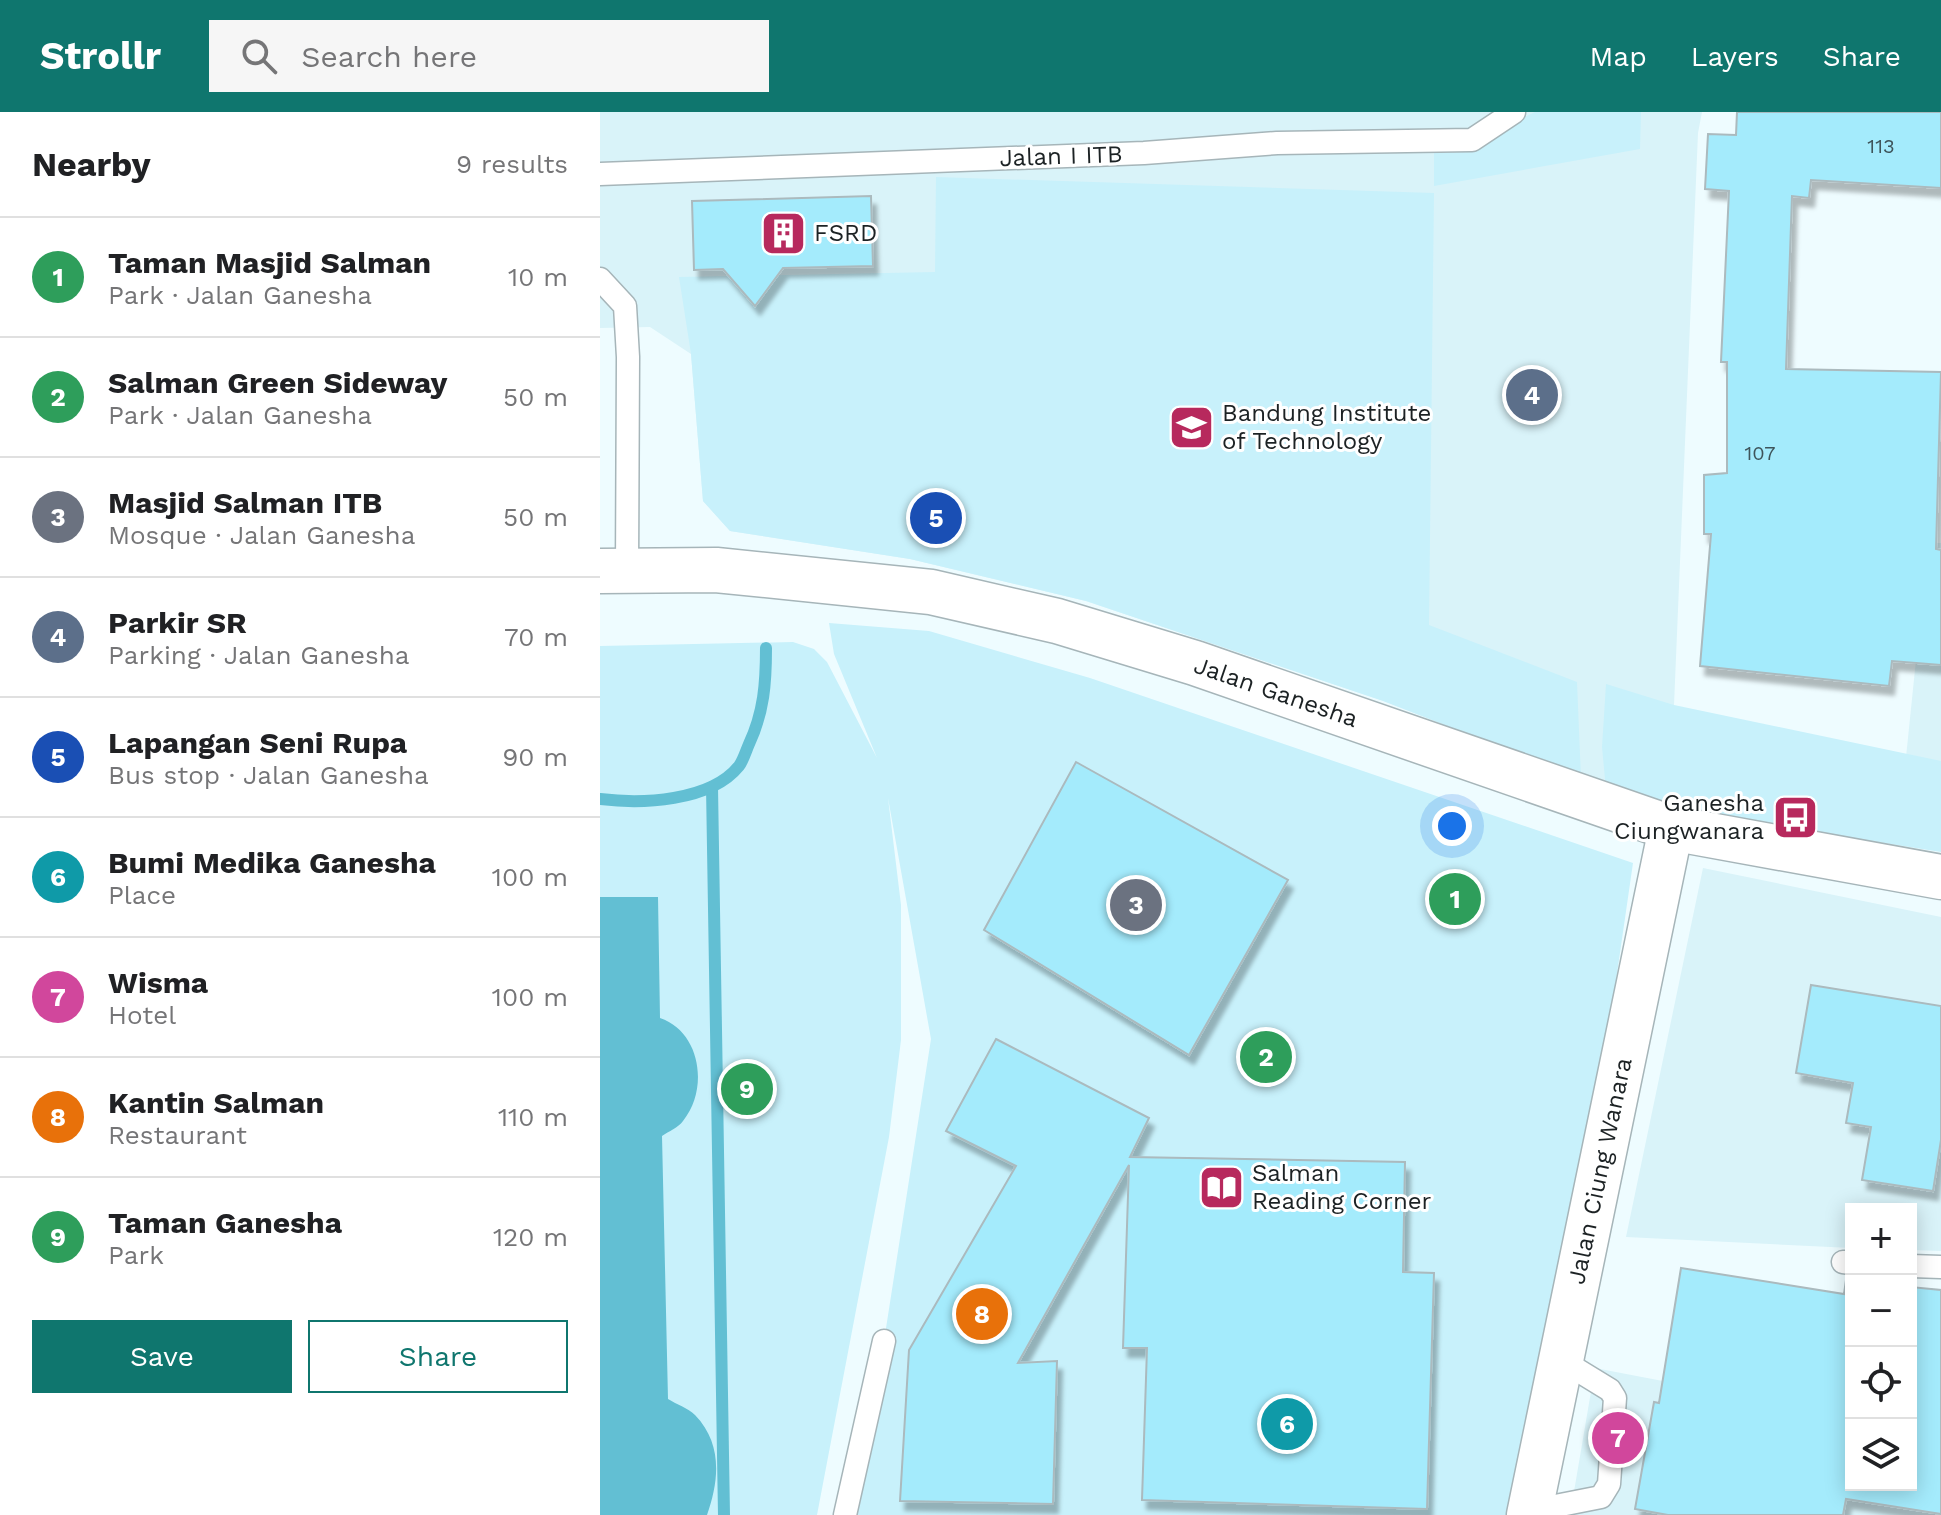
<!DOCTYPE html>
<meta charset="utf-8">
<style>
:root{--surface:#fff;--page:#f6f6f6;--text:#202124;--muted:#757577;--line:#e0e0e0;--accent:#0f766e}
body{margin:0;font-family:"Work Sans",sans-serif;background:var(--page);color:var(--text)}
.controls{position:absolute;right:24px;bottom:24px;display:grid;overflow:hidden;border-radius:0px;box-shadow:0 4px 20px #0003}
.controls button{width:72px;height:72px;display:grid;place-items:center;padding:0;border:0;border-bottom:2px solid var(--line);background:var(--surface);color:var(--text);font:40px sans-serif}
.you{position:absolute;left:852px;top:714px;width:28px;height:28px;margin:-20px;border:6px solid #fff;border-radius:50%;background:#1a73e8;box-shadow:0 0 0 12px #1a73e833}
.badge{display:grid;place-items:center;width:52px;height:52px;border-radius:50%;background:var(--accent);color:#fff;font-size:26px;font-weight:700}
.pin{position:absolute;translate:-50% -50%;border:4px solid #fff;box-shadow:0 2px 8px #0006}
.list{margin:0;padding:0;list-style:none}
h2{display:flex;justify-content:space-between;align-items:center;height:104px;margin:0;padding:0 32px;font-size:34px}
h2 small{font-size:26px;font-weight:400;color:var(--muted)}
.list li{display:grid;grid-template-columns:52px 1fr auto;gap:24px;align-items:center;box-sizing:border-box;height:120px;padding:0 32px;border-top:2px solid var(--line)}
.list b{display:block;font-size:30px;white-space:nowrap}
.list p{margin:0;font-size:26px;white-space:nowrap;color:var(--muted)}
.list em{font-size:26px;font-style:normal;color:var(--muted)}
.actions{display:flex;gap:16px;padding:24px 32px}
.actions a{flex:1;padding:18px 0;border:2px solid var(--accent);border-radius:0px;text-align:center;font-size:28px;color:var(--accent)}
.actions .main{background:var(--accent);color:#fff}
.icon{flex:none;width:44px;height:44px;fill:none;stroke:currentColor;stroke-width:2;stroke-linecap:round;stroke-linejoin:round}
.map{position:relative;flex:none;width:1341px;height:1403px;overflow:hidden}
header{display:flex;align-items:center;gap:48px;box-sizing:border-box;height:112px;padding:0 40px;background:var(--accent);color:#fff}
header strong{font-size:38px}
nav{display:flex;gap:44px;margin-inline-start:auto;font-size:28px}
.search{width:560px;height:72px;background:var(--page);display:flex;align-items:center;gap:20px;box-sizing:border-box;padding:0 28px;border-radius:0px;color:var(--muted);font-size:30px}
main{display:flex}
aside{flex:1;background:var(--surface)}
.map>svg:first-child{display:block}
</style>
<header>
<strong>Strollr</strong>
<div class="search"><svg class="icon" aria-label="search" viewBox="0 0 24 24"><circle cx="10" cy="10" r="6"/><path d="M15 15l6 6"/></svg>Search here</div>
<nav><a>Map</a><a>Layers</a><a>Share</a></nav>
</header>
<main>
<aside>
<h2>Nearby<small>9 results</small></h2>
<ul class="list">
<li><span class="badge" style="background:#2e9e5b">1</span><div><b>Taman Masjid Salman</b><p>Park · Jalan Ganesha</p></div><em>10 m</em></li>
<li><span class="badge" style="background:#2e9e5b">2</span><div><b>Salman Green Sideway</b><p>Park · Jalan Ganesha</p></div><em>50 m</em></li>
<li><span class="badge" style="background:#6b7280">3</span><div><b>Masjid Salman ITB</b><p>Mosque · Jalan Ganesha</p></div><em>50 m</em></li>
<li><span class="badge" style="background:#5c6f8a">4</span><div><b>Parkir SR</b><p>Parking · Jalan Ganesha</p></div><em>70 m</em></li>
<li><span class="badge" style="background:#1a4fb4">5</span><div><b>Lapangan Seni Rupa</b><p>Bus stop · Jalan Ganesha</p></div><em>90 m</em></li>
<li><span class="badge" style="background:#0f9aa8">6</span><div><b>Bumi Medika Ganesha</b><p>Place</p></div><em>100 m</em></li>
<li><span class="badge" style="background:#d1479c">7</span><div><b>Wisma</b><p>Hotel</p></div><em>100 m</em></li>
<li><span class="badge" style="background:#e8710a">8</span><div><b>Kantin Salman</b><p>Restaurant</p></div><em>110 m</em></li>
<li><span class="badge" style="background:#2e9e5b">9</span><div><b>Taman Ganesha</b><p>Park</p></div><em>120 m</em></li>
</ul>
<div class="actions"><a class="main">Save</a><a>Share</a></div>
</aside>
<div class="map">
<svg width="1341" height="1403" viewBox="0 0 1341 1403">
<defs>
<filter id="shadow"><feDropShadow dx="5" dy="9" stdDeviation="2" flood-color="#0004"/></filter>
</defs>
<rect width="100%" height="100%" fill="#eefcff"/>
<!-- built -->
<g fill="#d9f3f9">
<polygon points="0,0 1102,0 1098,21 1074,593 1073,696 981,666 784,589 486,489 310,447 130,419 103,389 91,242 50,215 0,216"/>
<polygon points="1328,431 1341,431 1341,662 1305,655"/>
<polygon points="1103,756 1341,805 1341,1139 1311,1138 1311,1097 1251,1097 1251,1136 1026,1125"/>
<polygon points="995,1256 1219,1299 1251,1373 1311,1373 1341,1313 1341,1403 970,1403"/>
</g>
<!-- green -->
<g fill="#c8f1fb">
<polygon points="935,0 1041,0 1040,37 834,74 834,41 869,32"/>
<polygon points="336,65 834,81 829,513 977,570 981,666 783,589 486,489 310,447 130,419 103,389 91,242 79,165 335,160"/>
<polygon points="229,511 329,519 490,566 1033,751 961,1248 931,1403 245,1403 284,1229 331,927 288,686 301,793 301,928 289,1025 217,1403 0,1403 0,534 193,530 214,537 227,550 277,646 234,542"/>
<polygon points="1006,572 1074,593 1341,649 1341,740 1120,705 1006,678 1002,635"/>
</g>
<!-- water -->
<path fill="#62bfd3" d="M0,785H58L60,906C101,920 109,977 83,1009C78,1016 69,1019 62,1024L68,1287C76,1292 88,1296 95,1303C123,1332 119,1369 107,1403H0Z"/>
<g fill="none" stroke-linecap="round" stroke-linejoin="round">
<!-- stream -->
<g stroke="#62bfd3" stroke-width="12">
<polyline points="112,675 124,1403"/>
<path d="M0,687C41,692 110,690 139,654C143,649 146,639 149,632C164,600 166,571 166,536"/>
</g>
</g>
<!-- building -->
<g fill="#a4ebfc" stroke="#abbabe" stroke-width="2" filter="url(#shadow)">
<polygon points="1137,0 1341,0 1341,76 1211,68 1209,86 1192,84 1186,257 1341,260 1336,437 1341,438 1341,553 1292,549 1289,574 1100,554 1111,422 1104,422 1104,363 1127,361 1127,250 1121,250 1129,79 1105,77 1108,22 1136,23"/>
<polygon points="271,84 273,154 183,156 155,194 123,157 94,158 92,89"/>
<polygon points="476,650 688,768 589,943 384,818"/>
<polygon points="1211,873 1341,894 1341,1028 1333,1079 1262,1068 1271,1015 1246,1011 1253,971 1196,961"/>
<polygon points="396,927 549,1006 530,1045 805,1050 803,1160 834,1161 827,1397 542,1388 547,1236 523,1236 529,1053 418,1251 457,1249 453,1392 300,1389 309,1238 416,1054 346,1019"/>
<polygon points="1081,1156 1244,1182 1246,1168 1251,1168 1251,1373 1311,1373 1311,1175 1341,1178 1341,1402 1246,1387 1243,1403 1068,1403 1035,1397 1054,1290 1059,1291"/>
</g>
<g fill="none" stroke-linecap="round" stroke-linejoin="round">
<defs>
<g id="service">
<polyline points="0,62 544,41 677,31 872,28 914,0"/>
<polyline points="0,167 25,194 28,245 27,458"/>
<polyline points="1243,1150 1251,1151"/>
<polyline points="1311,1154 1341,1155"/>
<polyline points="930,1399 1001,1385 1009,1372 1015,1286 1010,1278 961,1248"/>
<polyline points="245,1403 284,1229"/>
</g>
<polyline id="minor" points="929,1403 1071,716"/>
<polyline id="tertiary" points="0,459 116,458 331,480 457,509 595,551 1071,716 1341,765"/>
</defs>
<!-- service casing -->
<use href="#service" stroke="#a6b5b9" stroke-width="25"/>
<!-- minor casing -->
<use href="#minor" stroke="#a6b5b9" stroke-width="47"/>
<!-- tertiary casing -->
<use href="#tertiary" stroke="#a6b5b9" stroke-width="47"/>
<!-- service -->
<use href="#service" stroke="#fff" stroke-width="22"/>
<!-- minor -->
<use href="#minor" stroke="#fff" stroke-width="44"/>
<!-- tertiary -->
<use href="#tertiary" stroke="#fff" stroke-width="44"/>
</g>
<!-- icons -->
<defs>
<symbol id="building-square" viewBox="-11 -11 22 22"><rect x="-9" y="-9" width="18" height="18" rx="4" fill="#b7295d" stroke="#fff"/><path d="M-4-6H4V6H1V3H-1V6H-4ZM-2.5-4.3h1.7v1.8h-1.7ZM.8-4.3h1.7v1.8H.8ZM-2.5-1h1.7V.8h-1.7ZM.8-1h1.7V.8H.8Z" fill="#fff"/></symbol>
<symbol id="university-square" viewBox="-11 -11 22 22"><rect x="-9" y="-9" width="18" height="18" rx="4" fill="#b7295d" stroke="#fff"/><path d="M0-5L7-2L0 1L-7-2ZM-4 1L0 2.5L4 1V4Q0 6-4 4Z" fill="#fff"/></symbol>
<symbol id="bus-square" viewBox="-11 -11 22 22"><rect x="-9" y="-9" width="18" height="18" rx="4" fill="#b7295d" stroke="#fff"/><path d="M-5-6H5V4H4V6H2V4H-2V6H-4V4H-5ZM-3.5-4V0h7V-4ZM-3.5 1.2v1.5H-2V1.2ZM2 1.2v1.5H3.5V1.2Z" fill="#fff"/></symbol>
<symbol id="library-square" viewBox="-11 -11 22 22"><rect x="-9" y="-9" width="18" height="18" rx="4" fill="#b7295d" stroke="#fff"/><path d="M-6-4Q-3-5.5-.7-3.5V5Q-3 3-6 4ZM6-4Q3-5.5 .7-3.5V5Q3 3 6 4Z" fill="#fff"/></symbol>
</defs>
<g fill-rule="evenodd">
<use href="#building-square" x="158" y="96" width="51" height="51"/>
<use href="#university-square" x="566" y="290" width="51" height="51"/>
<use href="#bus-square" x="1170" y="680" width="51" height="51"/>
<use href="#library-square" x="596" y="1050" width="51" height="51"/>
</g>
<g text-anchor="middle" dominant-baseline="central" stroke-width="6" stroke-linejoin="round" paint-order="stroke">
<!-- number labels -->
<g font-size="20" fill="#3e545a">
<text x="1281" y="34">113</text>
<text x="1160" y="341">107</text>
</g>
<!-- street labels -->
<g font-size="24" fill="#1c2224" stroke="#fff">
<text transform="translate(461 44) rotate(-2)">Jalan I ITB</text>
<text transform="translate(676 580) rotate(19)">Jalan Ganesha</text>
<text transform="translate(1000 1059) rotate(-78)">Jalan Ciung Wanara</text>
</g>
<!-- poi labels -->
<g font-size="24" fill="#1c2224" stroke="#fff" text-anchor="start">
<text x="214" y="121">FSRD</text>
<text x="622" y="301">Bandung Institute<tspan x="622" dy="28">of Technology</tspan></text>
<text x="1164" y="691" text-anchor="end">Ganesha<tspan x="1164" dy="28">Ciungwanara</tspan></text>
<text x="652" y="1061">Salman<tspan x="652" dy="28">Reading Corner</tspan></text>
</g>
</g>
</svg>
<div class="controls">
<button>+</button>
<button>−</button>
<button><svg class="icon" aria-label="locate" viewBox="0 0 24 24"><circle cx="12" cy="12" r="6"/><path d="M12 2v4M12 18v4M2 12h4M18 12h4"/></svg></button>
<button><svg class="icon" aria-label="layers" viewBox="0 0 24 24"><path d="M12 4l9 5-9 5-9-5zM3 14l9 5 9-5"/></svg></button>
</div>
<div class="you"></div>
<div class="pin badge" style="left:855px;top:787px;background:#2e9e5b">1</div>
<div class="pin badge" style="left:666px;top:945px;background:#2e9e5b">2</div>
<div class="pin badge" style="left:536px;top:793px;background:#6b7280">3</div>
<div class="pin badge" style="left:932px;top:283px;background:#5c6f8a">4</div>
<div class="pin badge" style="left:336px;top:406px;background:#1a4fb4">5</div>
<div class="pin badge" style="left:687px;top:1312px;background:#0f9aa8">6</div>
<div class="pin badge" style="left:1018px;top:1326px;background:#d1479c">7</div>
<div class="pin badge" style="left:382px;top:1202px;background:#e8710a">8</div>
<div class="pin badge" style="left:147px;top:977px;background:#2e9e5b">9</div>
</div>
</main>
